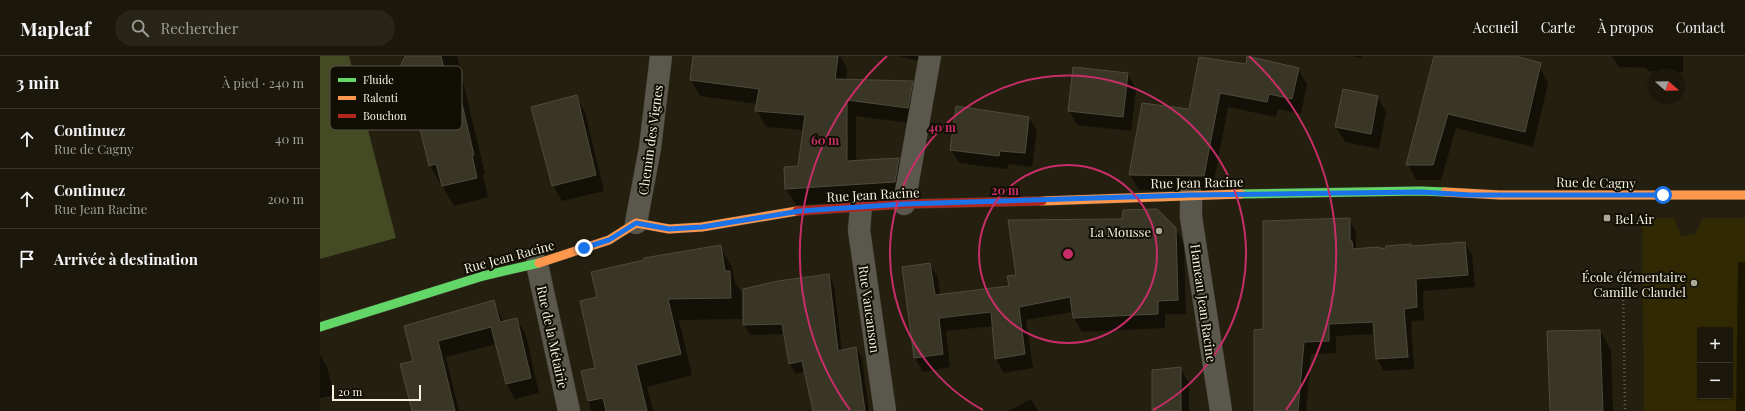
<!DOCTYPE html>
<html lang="fr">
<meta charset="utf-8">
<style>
:root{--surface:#1b170a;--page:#282418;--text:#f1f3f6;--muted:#a09f9c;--line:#39362b}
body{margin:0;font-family:"Playfair Display",serif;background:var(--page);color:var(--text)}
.controls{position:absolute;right:12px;bottom:12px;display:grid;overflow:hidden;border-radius:4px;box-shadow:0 1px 3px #0004}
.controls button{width:36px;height:36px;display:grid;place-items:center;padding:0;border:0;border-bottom:1px solid var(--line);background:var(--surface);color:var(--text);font:20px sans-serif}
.compass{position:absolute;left:1329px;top:12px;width:36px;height:36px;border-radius:50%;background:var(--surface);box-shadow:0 1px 3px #0004;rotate:110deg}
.scale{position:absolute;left:12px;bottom:10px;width:89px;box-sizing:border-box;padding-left:4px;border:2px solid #f5f2e0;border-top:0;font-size:11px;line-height:14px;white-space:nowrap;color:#f5f2e0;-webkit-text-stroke:3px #110f04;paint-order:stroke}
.stop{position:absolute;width:12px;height:12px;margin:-9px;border:3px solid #1a73e8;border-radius:50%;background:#fff}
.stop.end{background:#1a73e8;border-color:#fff;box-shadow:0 1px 4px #0008}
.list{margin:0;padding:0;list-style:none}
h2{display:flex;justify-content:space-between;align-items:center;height:52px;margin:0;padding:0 16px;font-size:17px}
h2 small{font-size:13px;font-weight:400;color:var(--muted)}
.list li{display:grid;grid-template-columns:26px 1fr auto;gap:12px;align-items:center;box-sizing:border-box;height:60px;padding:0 16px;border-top:1px solid var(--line)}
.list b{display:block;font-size:15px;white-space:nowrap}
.list p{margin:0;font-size:13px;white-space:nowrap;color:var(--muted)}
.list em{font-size:13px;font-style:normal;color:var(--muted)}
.icon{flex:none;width:22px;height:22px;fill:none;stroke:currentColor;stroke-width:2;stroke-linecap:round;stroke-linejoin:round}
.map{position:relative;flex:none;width:1425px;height:355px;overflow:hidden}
header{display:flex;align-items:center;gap:24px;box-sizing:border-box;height:56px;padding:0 20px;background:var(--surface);border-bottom:1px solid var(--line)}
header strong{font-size:19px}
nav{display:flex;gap:22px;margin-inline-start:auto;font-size:14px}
.search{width:280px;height:36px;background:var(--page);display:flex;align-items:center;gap:10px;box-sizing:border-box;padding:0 14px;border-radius:22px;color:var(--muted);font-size:15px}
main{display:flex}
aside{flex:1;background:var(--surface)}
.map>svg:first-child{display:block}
</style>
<header>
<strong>Mapleaf</strong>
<div class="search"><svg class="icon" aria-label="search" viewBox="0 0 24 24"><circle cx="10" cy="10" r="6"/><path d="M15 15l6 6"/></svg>Rechercher</div>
<nav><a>Accueil</a><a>Carte</a><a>À propos</a><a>Contact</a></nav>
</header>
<main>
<aside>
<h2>3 min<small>À pied · 240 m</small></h2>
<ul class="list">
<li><svg class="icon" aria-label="ahead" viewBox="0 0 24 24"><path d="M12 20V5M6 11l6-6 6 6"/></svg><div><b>Continuez</b><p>Rue de Cagny</p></div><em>40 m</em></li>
<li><svg class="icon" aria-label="ahead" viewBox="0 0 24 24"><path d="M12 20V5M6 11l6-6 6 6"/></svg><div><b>Continuez</b><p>Rue Jean Racine</p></div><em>200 m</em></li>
<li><svg class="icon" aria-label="arrive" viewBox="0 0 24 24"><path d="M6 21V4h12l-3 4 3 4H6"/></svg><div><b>Arrivée à destination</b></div></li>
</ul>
</aside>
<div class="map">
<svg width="1425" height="355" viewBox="0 0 1425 355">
<rect width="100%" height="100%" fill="#241f0e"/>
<!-- built -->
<path fill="#302903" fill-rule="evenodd" d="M1322,162H1354L1361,180L1375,178L1383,162H1425V355H1324ZM1380,274H1410V340H1380Z"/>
<!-- green -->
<polygon fill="#434a24" points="0,0 29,0 76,182 0,203"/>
<!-- shadow -->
<g fill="#0007">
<polygon points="83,0 137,0 165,118 163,119 168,141 134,150 122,129 121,129 110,110 95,50 82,29"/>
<polygon points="374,0 520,0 527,12 526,24 592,26 602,42 597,68 536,60 536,105 578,103 587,119 584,142 476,149 466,133 479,111 484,74 446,71 437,54 438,48 380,40 371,24"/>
<polygon points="579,0 600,0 599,5"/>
<polygon points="1032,0 1042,0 1041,2"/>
<polygon points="1114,0 1173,0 1220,12 1228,27 1213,91 1136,72 1121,124 1096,124 1088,109"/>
<polygon points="1292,0 1363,0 1363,16 1328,15 1326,12 1299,11"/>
<polygon points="926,10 978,13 987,28 981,58 958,53 956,61 908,51 892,135 819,134 810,119 870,54"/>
<polygon points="808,18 816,33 811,75 757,69 749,54"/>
<polygon points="256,40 265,56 284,135 242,145 233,129"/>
<polygon points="1058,41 1066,57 1059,93 1025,86 1016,71"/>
<polygon points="709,62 717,75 712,111 688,108 687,113 639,107 631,94"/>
<polygon points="1029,163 1036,176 1036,193 1066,194 1090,189 1092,191 1145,187 1152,199 1155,231 1103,235 1104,264 1091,265 1094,313 1064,315 1057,303 1055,278 1016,280 1016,297 991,298 986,355 935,355 944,274"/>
<polygon points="855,173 864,187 866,258 845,258 845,272 762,276 754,262 753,256 706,264 713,312 684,317 676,303 673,270 626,275 630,311 603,316 595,302 583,212 610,208 618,222 620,239 690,231 697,220"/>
<polygon points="400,190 412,211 415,226 422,237 422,263 359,264 372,319 327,331 333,355 271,355 262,316 277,312 278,242"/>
<polygon points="1418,206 1425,206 1425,355 1416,355"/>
<polygon points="508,219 514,229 522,295 536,292 542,302 549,355 494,355 486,315 476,318 470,308 465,278 430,279 424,269"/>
<polygon points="174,246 184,267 197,263 206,279 219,337 195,343 186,328 176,288 126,301 139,355 94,355 94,306 85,271"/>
<polygon points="1280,275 1291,294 1293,355 1231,355"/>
<polygon points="0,299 7,311 14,339 0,342"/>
<polygon points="860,312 869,327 869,355 832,355"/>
<polygon points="711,343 718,355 688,355"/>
</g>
<!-- building -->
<g fill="#3a3626" stroke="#4e4b3d">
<polygon points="85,0 121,0 129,33 138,31 154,99 152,99 157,122 122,130 116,108 109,110 91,36 81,29 78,15"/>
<polygon points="373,0 518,0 515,23 593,25 588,52 527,44 527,105 579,102 575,126 465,133 464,111 478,110 485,59 435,55 439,33 370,24"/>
<polygon points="927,0 979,12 972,43 949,38 947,46 900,37 884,120 809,119 822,47 869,53 879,1 926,8"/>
<polygon points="1114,0 1195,0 1221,7 1205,76 1128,58 1113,109 1086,109"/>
<polygon points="753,11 808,17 803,61 748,55"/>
<polygon points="1023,33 1058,40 1051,78 1015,71"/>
<polygon points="257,39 276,119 232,130 211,51"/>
<polygon points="636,50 709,61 705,97 680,95 679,100 630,94"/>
<polygon points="837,153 856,172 858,244 838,245 838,258 753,262 750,241 699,251 705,298 675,303 671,256 619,262 623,298 594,302 582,211 610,207 615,239 689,230 687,220 696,219 688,164 802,163 803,154"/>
<polygon points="1030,162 1030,185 1032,185 1033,193 1057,191 1065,193 1066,190 1091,188 1091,190 1145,186 1148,219 1096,223 1097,251 1084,253 1088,301 1056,303 1053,266 1009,268 1009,285 984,286 978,355 934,355 934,274 943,273 943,165"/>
<polygon points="401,189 405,215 410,215 411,242 348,243 361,298 316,309 327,355 286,355 283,342 268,345 261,315 275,312 260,245 277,241 271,216 324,204 324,202"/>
<polygon points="509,218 518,295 536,291 545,355 493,355 482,305 469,308 462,268 423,269 423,233 458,225"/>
<polygon points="174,244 180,266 197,262 211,322 186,328 171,271 118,285 135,355 92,355 80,308 93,305 84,270"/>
<polygon points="1280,274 1283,355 1230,355 1227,275"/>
<polygon points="861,311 861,355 832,355 832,314"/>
</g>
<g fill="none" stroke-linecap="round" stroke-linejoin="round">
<defs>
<g id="street">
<polyline points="871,139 871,161 901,355"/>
<polyline points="584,148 610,0"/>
<polyline points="541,151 539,174 565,355"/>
<polyline points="316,167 330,92 341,0"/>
<polyline points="217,208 249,355"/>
</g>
<g id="fast">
<polyline points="921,138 1101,135 1125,136"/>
<polyline points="0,271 163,220 219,207"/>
</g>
<g id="slow">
<polyline points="1125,136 1180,139 1425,139"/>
<polyline points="722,145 921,138"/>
<polyline points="219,207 289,184 316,167 349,173 382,171 477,155"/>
</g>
<polyline id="jam" points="477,155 584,148 722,145"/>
</defs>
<!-- street casing -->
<use href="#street" stroke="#3b382c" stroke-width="23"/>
<!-- fast casing -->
<use href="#fast" stroke="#3b382c" stroke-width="10"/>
<!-- slow casing -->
<use href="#slow" stroke="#3b382c" stroke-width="10"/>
<!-- jam casing -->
<use href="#jam" stroke="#3b382c" stroke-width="10"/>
<!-- path -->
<polyline stroke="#5f5c51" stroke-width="2.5" stroke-dasharray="1 3" stroke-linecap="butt" points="1303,224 1305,355"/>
<!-- street -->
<use href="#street" stroke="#5a584c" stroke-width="22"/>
<!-- fast -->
<use href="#fast" stroke="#63d668" stroke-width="9"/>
<!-- slow -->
<use href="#slow" stroke="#ff974d" stroke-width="9"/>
<!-- jam -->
<use href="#jam" stroke="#b3261e" stroke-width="9"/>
</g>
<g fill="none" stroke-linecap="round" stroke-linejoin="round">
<!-- route -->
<polyline stroke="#1a73e8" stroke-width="5" points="264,192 289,184 316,167 349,173 382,171 480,155 584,148 871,139 1101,136 1151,139 1343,139"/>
</g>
<!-- distance rings -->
<g fill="none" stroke="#c72e68" stroke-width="2">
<circle cx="748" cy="198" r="89"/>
<path d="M663 354A178 178 0 1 1 833 354"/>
<path d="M530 354A268 268 0 0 1 567 0M929 0A268 268 0 0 1 966 354"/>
</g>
<!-- markers -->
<g fill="#aca896" stroke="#110f04" stroke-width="1.5">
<rect x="1283" y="158" width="8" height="8" rx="2"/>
<circle cx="839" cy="175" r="4"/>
<circle cx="1374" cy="227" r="4"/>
</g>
<g text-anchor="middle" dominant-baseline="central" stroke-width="4" stroke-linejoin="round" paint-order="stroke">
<!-- street labels -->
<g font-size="13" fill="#f5f2e0" stroke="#110f04">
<text transform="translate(330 84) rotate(-82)">Chemin des Vignes</text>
<text transform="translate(877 126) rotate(-1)">Rue Jean Racine</text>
<text transform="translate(1276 126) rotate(1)">Rue de Cagny</text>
<text transform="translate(553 138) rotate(-3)">Rue Jean Racine</text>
<text transform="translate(189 200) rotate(-15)">Rue Jean Racine</text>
<text transform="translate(884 247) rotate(82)">Hameau Jean Racine</text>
<text transform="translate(550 253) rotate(82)">Rue Vaucanson</text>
<text transform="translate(233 281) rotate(78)">Rue de la Métairie</text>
</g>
<!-- poi labels -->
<g font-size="13" fill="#f5f2e0" stroke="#110f04" text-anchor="end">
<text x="1295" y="162" text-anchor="start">Bel Air</text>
<text x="831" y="175">La Mousse</text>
<text x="1366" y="220">École élémentaire<tspan x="1366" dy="15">Camille Claudel</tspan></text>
</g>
</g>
<!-- legend -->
<rect x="10" y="10" width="132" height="64" rx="6" fill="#110f04" stroke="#555346" stroke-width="1"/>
<rect x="18" y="22" width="18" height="4" fill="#63d668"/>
<rect x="18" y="40" width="18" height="4" fill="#ff974d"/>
<rect x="18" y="58" width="18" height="4" fill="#b3261e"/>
<g font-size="11" fill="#f5f2e0">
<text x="43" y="28">Fluide</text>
<text x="43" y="46">Ralenti</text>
<text x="43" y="64">Bouchon</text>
</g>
<circle cx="748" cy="198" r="6" fill="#c72e68" stroke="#110f04" stroke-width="2"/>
<g font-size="12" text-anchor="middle" font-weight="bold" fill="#c72e68" stroke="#110f04" stroke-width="4" stroke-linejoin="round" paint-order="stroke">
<text x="622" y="76">40 m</text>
<text x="505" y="89">60 m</text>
<text x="685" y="139">20 m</text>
</g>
</svg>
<div class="controls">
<button>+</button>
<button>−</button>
</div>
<svg class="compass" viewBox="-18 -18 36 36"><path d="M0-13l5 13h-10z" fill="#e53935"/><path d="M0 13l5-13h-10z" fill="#a09f9c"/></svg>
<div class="scale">20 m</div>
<div class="stop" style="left:1343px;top:139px"></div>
<div class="stop end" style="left:264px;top:192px"></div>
</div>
</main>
